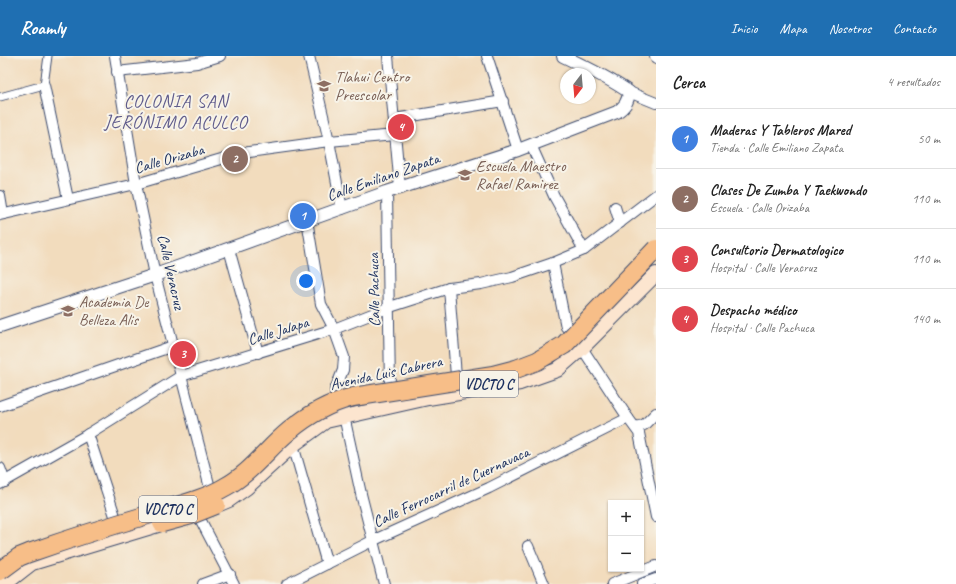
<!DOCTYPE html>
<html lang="es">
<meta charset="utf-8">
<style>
:root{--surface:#fff;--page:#f6f6f6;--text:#222;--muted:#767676;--line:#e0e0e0;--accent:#1f6fb2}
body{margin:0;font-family:Caveat,sans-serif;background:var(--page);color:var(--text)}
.controls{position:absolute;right:12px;bottom:12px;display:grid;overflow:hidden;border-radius:0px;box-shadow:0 1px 3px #0004}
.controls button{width:36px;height:36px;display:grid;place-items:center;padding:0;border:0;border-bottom:1px solid var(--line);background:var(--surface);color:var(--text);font:20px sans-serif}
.compass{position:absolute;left:560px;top:12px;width:36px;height:36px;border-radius:50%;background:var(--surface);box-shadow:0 1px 3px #0004;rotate:196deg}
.you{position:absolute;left:306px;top:225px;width:14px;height:14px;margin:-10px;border:3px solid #fff;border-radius:50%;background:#1a73e8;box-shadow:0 0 0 6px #1a73e833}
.badge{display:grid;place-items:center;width:26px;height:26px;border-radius:50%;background:var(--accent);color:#fff;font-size:13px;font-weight:700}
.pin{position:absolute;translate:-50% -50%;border:2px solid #fff;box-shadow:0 1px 4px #0006}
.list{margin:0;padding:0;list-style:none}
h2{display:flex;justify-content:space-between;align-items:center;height:52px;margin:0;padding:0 16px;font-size:17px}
h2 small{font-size:13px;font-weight:400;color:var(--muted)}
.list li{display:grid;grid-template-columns:26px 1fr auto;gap:12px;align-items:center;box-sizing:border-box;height:60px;padding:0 16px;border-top:1px solid var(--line)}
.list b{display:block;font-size:15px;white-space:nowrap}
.list p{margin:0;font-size:13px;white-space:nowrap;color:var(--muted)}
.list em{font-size:13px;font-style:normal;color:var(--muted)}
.map{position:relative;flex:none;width:656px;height:528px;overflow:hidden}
header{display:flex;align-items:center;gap:24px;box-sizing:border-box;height:56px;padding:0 20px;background:var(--accent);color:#fff}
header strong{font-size:19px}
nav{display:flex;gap:22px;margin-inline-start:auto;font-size:14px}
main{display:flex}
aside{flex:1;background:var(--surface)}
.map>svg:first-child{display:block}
</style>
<header>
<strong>Roamly</strong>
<nav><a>Inicio</a><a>Mapa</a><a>Nosotros</a><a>Contacto</a></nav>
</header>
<main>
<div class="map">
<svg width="656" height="528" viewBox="0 0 656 528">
<rect width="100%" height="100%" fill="#f7f3e8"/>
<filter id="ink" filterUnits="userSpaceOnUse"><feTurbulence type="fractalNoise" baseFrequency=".025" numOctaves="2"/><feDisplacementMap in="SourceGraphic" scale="8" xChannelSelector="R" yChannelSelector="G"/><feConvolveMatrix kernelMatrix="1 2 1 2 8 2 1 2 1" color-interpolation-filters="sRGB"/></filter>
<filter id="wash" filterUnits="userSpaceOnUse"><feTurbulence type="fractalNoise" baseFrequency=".012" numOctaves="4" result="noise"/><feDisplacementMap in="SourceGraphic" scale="16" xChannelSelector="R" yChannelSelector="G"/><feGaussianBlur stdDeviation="0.9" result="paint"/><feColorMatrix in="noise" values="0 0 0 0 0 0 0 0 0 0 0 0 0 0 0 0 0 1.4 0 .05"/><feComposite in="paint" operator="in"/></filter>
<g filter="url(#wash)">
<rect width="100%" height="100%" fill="#f2dcbd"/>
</g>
<g filter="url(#ink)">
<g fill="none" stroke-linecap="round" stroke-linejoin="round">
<defs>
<polyline id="pedestrian" points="0,41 44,29 48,0"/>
<g id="minor">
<polyline points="115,0 136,128 155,219 211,436"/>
<polyline points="309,0 329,85 342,153"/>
<polyline points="388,0 400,132"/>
<polyline points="487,0 518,94"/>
<polyline points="655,0 656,3"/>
<polyline points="117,16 197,7 220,0"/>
<polyline points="44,29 68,143"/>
<polyline points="629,36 656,47"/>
<polyline points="394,63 503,45"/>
<polyline points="531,89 554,140 584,194"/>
<polyline points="387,136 390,332"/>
<polyline points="0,140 3,158"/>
<polyline points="615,151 620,167"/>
<polyline points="0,159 136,128 242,97 329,85 395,79"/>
<polyline points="307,164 321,248 334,273 344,301 343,314 335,334 336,343 344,360 361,438 384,528"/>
<polyline points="229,193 258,297"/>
<polyline points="553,207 566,271"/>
<polyline points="449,232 456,320"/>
<polyline points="582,292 628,362 639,377 656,461"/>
<polyline points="0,350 173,290"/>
<polyline points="635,371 644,369 656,357"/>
<polyline points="88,378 116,463"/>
<polyline points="293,389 327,508"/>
<polyline points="0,412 5,426"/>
<polyline points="0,428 85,380 181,320 334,273 390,251 449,232 481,228 512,221 553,207 584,194 656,139"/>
<polyline points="197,457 234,528"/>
<polyline points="528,490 544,528"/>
<polyline points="203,528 230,518"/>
<polyline points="287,528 372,485 489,432 628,362"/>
<polyline points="612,528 656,510"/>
<polyline points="642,528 656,523"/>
</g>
<path id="tertiary" d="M0,270L155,219L387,136L518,94L617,56C625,50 628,46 629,36C609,22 586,11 563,0"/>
<g id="secondary">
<polyline points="208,453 229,444 246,432 293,389 326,365 428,342 520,327 557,314 582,292 656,218"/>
<polyline points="5,528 32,507 171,465"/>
</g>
</defs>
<!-- pedestrian casing -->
<use href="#pedestrian" stroke="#3b496c" stroke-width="9"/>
<!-- minor casing -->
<use href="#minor" stroke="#3b496c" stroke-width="12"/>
<!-- tertiary casing -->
<use href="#tertiary" stroke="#3b496c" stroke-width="14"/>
<!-- secondary casing -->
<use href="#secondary" stroke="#3b496c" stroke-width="16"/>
<!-- pedestrian -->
<use href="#pedestrian" stroke="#fff" stroke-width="7"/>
<!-- minor -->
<use href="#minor" stroke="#fff" stroke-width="10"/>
<!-- tertiary -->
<use href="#tertiary" stroke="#fff" stroke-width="12"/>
<!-- secondary -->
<use href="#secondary" stroke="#fce5cf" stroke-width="14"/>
<defs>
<g id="motorway-bridge">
<polyline points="162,467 191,459 216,449"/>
<path d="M0,515L19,501L29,497C69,483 110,470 151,458C175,450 203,444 225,431C251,417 267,393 289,375C308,359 329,347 353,341L493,319L516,313L537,305L564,289L656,193"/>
</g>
</defs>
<!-- motorway-bridge casing -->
<use href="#motorway-bridge" stroke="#3b496c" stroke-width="20" stroke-linecap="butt"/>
<!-- motorway-bridge -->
<use href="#motorway-bridge" stroke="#f7be88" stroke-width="18"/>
</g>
</g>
<!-- icons -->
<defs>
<symbol id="school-bare" viewBox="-9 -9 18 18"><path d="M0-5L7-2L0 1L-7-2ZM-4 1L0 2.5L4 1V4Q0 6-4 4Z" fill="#8d6e63" stroke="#f7f3e8" stroke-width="2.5" paint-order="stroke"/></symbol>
<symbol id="university-bare" viewBox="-9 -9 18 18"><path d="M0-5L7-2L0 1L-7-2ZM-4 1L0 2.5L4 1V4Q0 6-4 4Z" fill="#8d6e63" stroke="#f7f3e8" stroke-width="2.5" paint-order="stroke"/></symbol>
</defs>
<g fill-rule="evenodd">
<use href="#school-bare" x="314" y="20" width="20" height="20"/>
<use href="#school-bare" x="455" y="109" width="20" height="20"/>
<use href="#university-bare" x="58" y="245" width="20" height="20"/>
</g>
<g text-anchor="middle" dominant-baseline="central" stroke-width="4" stroke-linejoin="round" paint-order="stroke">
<!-- shield labels -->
<g fill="#f7f3e8" stroke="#5d6a87" stroke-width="1">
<rect x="460" y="315" width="58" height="26" rx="3"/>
<rect x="139" y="440" width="58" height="26" rx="3"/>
</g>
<g font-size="15" font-weight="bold" fill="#1b2f5e">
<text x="489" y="328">VDCTO C</text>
<text x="168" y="453">VDCTO C</text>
</g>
<!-- education labels -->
<g font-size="16" fill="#785e54" stroke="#f7f3e8" text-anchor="start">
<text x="335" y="21">Tlahui Centro<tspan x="335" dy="18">Preescolar</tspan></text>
<text x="476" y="110">Escuela Maestro<tspan x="476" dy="18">Rafael Ramirez</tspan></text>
<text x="79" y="246">Academia De<tspan x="79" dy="18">Belleza Alis</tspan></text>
</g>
<!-- street labels -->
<g font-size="16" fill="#1b2f5e" stroke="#f7f3e8">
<text transform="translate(169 103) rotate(-16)">Calle Orizaba</text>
<text transform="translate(383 121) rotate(-19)">Calle Emiliano Zapata</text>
<text transform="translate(171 216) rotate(77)">Calle Veracruz</text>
<text transform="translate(374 234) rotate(-91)">Calle Pachuca</text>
<text transform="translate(278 275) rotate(-17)">Calle Jalapa</text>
<text transform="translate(386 317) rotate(-12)">Avenida Luis Cabrera</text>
<text transform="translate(451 431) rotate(-25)">Calle Ferrocarril de Cuernavaca</text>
</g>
<!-- quarter labels -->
<g font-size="18" letter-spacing="1" fill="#605c8c" stroke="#f7f3e8">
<text x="176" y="45">COLONIA SAN<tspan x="176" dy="21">JERÓNIMO ACULCO</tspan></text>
</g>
</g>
</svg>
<div class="controls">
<button>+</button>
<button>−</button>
</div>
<svg class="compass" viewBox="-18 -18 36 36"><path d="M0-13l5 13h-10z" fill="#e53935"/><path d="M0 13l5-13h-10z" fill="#767676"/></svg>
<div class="you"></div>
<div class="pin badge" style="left:303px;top:160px;background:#3f7fe0">1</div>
<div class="pin badge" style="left:235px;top:103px;background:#8d6e63">2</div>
<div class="pin badge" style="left:183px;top:298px;background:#e0444e">3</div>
<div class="pin badge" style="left:401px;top:71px;background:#e0444e">4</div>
</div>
<aside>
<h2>Cerca<small>4 resultados</small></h2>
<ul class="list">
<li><span class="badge" style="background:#3f7fe0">1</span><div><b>Maderas Y Tableros Mared</b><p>Tienda · Calle Emiliano Zapata</p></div><em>50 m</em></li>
<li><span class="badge" style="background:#8d6e63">2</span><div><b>Clases De Zumba Y Taekwondo</b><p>Escuela · Calle Orizaba</p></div><em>110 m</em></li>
<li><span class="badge" style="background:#e0444e">3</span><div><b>Consultorio Dermatologico</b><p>Hospital · Calle Veracruz</p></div><em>110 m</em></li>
<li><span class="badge" style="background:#e0444e">4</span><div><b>Despacho médico</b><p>Hospital · Calle Pachuca</p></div><em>140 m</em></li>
</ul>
</aside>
</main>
